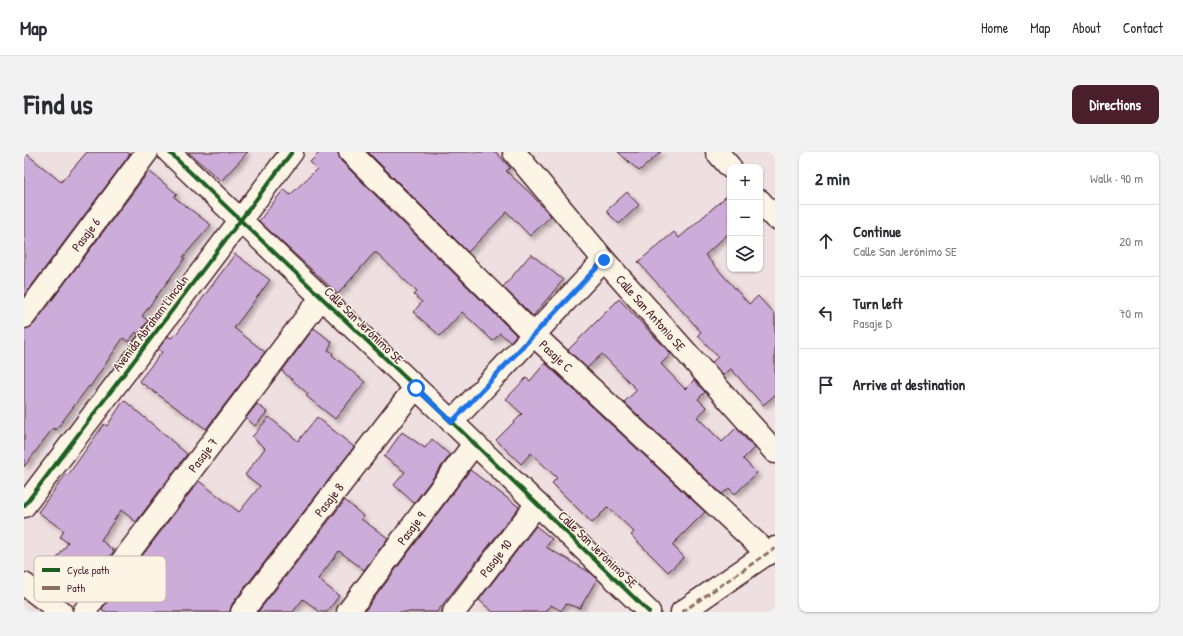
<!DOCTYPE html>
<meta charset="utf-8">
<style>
:root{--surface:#fff;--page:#f2f2f3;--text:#2b2b33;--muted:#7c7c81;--line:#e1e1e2;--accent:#4a1f2b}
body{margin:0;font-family:"Patrick Hand",sans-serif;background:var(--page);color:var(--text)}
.controls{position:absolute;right:12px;top:12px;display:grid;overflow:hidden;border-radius:8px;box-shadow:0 1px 3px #0004}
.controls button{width:36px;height:36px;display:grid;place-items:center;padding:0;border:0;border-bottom:1px solid var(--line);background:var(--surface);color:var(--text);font:20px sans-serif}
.stop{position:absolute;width:12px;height:12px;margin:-9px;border:3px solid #1a73e8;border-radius:50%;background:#fff}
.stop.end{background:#1a73e8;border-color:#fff;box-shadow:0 1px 4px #0008}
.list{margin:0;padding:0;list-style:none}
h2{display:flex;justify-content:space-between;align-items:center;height:52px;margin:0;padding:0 16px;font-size:17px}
h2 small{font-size:13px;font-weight:400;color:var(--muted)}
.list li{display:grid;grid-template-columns:26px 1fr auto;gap:12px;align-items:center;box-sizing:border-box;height:72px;padding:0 16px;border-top:1px solid var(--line)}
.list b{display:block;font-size:15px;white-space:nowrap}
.list p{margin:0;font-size:13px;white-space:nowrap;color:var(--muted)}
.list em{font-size:13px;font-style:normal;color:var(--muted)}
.icon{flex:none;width:22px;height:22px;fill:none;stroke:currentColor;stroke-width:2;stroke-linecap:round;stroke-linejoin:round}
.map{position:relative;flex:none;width:751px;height:460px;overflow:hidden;border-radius:8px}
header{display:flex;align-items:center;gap:24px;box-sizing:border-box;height:56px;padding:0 20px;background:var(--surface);border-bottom:1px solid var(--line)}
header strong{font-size:19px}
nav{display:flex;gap:22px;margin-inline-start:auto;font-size:14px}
.intro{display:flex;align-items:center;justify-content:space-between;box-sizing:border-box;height:96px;padding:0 24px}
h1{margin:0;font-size:28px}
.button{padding:10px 18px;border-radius:8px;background:var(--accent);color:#fff;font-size:14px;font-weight:700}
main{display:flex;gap:24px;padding:0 24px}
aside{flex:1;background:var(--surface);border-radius:8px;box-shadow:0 1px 3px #0004}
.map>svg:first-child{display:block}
</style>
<header>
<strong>Map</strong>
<nav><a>Home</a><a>Map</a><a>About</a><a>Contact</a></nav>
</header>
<div class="intro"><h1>Find us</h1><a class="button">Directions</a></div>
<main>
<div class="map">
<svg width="751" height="460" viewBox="0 0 751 460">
<defs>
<filter id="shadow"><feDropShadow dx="3.5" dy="3.5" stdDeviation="2" flood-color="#0004"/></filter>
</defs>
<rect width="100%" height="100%" fill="#eedfe1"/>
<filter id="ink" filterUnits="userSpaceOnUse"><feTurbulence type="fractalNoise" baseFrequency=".025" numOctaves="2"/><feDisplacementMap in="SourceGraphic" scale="8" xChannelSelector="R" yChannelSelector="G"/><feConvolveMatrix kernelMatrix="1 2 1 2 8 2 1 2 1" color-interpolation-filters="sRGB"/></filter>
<g filter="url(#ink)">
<!-- building -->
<g fill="#ccacd8" stroke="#4a1f2b" filter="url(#shadow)">
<polygon points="0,0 37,30 63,0 103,0 106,2 0,144"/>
<polygon points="164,0 224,0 197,29"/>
<polygon points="296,0 314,0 317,9 492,183 486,190 476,181 469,189 438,160 416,184 389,160 398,150 390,143 393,140 353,101 350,101 314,142 235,69 260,37 266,43 293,17 286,10"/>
<polygon points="344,0 472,0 486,16 482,19 505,40 527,64 506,84 483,60 444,100"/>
<polygon points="594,0 637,0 615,19"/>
<polygon points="125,19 153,42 150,45 187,73 159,105 161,106 118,164 124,169 114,182 112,180 104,190 99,186 66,235 65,234 32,278 29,276 0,315 0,177 10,172"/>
<polygon points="603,40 615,53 595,72 582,59"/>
<polygon points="706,41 706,80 681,103 725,152 734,144 751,163 751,243 739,253 707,217 699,223 688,210 694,205 674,183 677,180 614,110 650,80 655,86"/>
<polygon points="211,102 246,128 210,176 241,200 182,277 115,229 138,200 134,197 144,184 147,186 153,181"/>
<polygon points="507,102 539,128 509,164 479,135"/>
<polygon points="595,147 647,202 637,212 661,237 670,228 681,240 674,247 683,256 673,265 698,290 712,276 730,296 719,307 733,321 711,342 705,336 698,342 600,250 613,238 578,202 563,216 544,198"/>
<polygon points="290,176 308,190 304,198 309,201 308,203 341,230 311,267 282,244 284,242 258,219"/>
<polygon points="521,211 681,360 648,393 660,405 644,420 607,383 610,380 584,355 568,371 528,331 533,326 507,301 497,312 472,288 498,262 482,247 502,226 506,229"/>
<polygon points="100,248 163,302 112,370 97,358 77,388 90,399 57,443 24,419 44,391 36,385 40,379 14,360 42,322 44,323 80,272 83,274"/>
<polygon points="233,252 243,260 231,274 222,266"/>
<polygon points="245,265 274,289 293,265 330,295 208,452 206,460 80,460 77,458 175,329 215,360 236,334 221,323 241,296 228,285"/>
<polygon points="378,280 401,296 408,287 426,303 390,351 370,333 381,320 360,305"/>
<polygon points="446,318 495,355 413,460 340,460"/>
<polygon points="321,348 339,364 337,367 364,386 340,418 315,399 294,427 315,444 303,460 296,460 279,447 269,460 234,460"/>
<polygon points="512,374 528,387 522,395 567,421 573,427 556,456 542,452 537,459 527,453 522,460 469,460 455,448"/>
</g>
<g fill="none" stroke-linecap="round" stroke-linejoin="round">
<defs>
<g id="minor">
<polyline points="145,0 428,270 625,460"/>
<path id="s1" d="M326,0L510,183L744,402"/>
<path id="s2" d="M490,0L580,108L751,300"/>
<polyline points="693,0 706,15"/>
<polyline points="736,49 751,66"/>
<path id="s3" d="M0,165L123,0"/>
<polyline points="428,270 580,108"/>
<polyline points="0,354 268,0"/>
<polyline points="0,432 37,460"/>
<path id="s4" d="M60,460L297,146"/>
<path id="s5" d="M218,460L391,236"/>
<path id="s6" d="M324,460L450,292"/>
<path id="s7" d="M430,460L513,352"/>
<polyline points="658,460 751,396"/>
</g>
</defs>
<!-- minor casing -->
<use href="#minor" stroke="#4a1f2b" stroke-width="25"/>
<!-- minor -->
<use href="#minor" stroke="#fcf5e5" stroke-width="22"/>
<!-- quiet -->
<polyline stroke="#8d6e63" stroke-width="3" stroke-dasharray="6 3" stroke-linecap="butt" points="658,460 751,396"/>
<defs>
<g id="cycleway">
<polyline points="145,0 428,270 625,460"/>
<polyline points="0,354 268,0"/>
</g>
</defs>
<!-- cycleway casing -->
<use href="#cycleway" stroke="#fcf5e5" stroke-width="6"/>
<!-- cycleway -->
<use href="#cycleway" stroke="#1b5e20" stroke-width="4"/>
</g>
</g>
<g fill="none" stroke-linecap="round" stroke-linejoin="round" filter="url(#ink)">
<!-- route -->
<polyline stroke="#1a73e8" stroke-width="5" points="392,236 428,270 580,108"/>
</g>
<g text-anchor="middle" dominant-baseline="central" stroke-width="3" stroke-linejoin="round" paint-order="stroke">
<!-- street labels -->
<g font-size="13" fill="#4a1f2b" stroke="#fcf5e5">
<text stroke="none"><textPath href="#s3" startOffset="103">Pasaje 6</textPath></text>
<text stroke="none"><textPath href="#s2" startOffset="211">Calle San Antonio SE</textPath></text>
<text transform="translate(126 171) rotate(-53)">Avenida Abraham Lincoln</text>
<text transform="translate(340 173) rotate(44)">Calle San Jerónimo SE</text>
<text stroke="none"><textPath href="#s1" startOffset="290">Pasaje C</textPath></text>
<text stroke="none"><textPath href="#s4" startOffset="197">Pasaje 7</textPath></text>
<text stroke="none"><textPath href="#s5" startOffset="142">Pasaje 8</textPath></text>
<text stroke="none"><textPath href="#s6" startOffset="105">Pasaje 9</textPath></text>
<text transform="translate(574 397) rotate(44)">Calle San Jerónimo SE</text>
<text stroke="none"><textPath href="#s7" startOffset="68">Pasaje 10</textPath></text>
</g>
</g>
<!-- legend -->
<rect x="10" y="404" width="132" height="46" rx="6" fill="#fcf5e5" stroke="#c7b5ad" stroke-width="1"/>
<rect x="18" y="416" width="18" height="4" fill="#1b5e20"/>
<rect x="18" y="434" width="18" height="4" fill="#8d6e63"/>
<g font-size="11" fill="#4a1f2b">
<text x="43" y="422">Cycle path</text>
<text x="43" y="440">Path</text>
</g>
</svg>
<div class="controls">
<button>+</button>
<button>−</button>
<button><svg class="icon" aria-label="layers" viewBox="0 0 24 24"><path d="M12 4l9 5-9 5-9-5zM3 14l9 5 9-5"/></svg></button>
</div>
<div class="stop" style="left:392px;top:236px"></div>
<div class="stop end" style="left:580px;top:108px"></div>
</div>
<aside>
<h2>2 min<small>Walk · 90 m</small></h2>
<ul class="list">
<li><svg class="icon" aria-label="ahead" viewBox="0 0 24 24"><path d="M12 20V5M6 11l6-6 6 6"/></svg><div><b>Continue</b><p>Calle San Jerónimo SE</p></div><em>20 m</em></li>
<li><svg class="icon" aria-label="left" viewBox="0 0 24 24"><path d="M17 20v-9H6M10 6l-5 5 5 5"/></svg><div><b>Turn left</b><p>Pasaje D</p></div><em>70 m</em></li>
<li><svg class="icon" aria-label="arrive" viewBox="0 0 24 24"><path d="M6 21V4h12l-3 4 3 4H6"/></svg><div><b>Arrive at destination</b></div></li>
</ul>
</aside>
</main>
